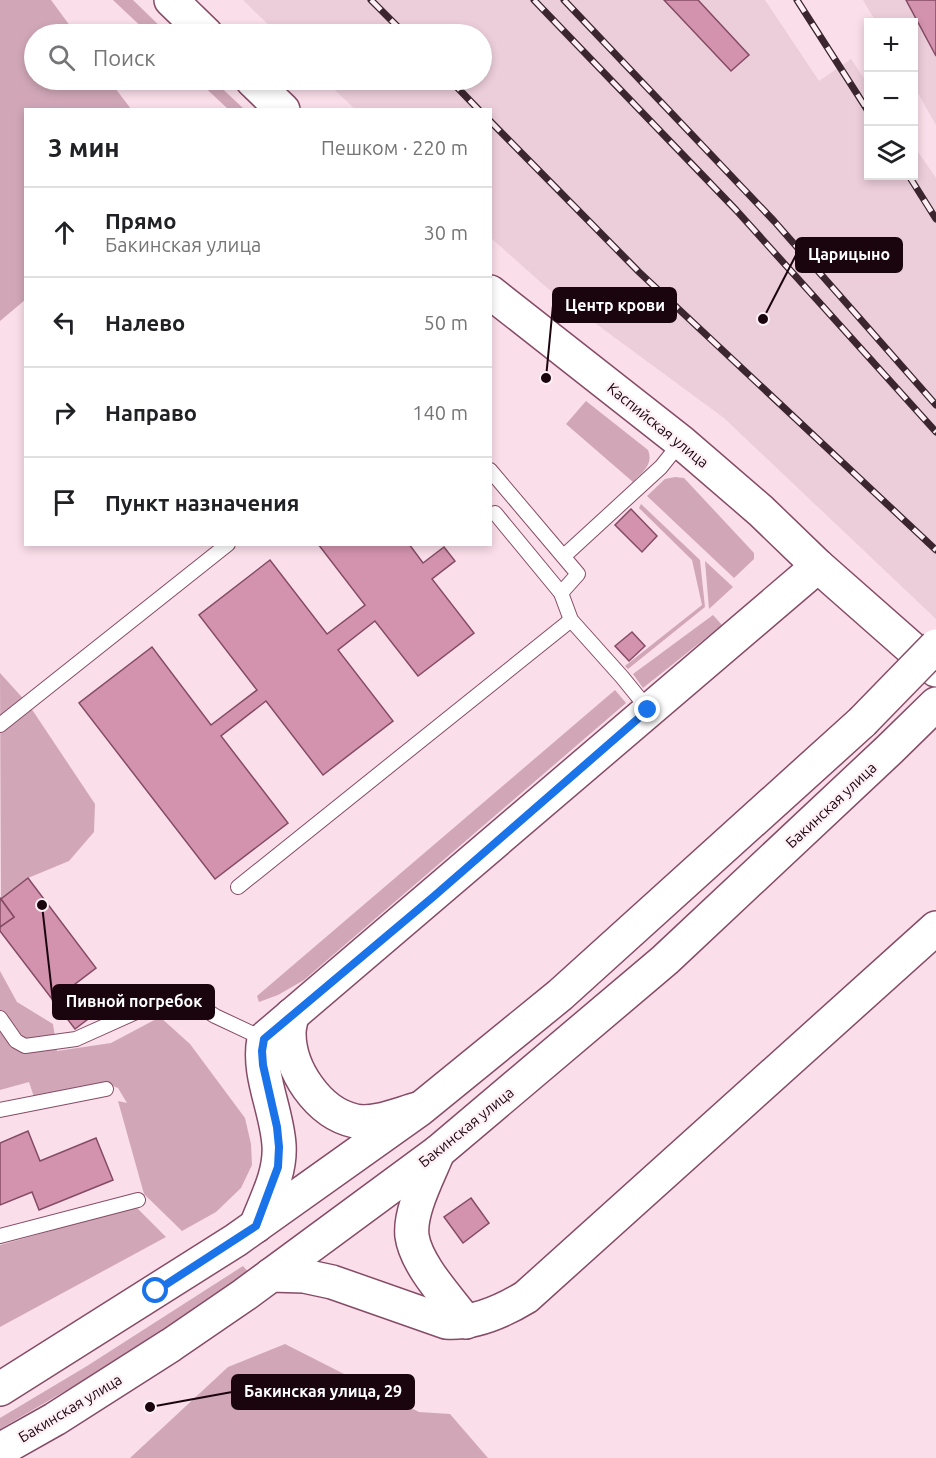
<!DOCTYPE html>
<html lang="ru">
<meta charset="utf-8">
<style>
:root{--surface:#fff;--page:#f6f6f6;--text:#202124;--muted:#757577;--line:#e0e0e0}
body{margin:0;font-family:Ubuntu,sans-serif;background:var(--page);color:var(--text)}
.controls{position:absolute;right:18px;top:18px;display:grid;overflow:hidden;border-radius:0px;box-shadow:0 3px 9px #0003}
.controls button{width:54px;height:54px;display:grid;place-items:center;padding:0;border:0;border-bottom:2px solid var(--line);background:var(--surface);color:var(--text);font:30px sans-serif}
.stop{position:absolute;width:18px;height:18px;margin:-14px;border:4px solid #1a73e8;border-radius:50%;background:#fff}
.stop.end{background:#1a73e8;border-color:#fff;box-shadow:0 2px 6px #0008}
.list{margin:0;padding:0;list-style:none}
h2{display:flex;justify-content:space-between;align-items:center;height:78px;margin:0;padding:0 24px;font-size:26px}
h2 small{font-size:20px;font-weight:400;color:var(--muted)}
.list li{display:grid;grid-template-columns:39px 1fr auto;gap:18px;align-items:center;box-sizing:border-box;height:90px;padding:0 24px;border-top:2px solid var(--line)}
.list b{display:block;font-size:22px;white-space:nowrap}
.list p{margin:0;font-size:20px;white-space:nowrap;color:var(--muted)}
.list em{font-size:20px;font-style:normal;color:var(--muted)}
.icon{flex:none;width:33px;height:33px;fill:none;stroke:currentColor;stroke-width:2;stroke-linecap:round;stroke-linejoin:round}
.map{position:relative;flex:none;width:936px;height:1458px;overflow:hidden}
.search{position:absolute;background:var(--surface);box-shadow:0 3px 9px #0003;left:24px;top:24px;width:468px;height:66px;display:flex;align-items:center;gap:15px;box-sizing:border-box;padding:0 21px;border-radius:33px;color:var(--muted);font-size:22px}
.panel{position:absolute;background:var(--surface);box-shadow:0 3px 9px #0003;left:24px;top:108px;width:468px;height:438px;border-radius:0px}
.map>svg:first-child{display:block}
</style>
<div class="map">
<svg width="936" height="1458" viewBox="0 0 936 1458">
<rect width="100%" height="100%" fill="#fadee9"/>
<!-- built -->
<g fill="#ecceda">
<polygon points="243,0 765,0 819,81 851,59 868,84 868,176 914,176 914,146 936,178 936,619 724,418 546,287 491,238 490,110 355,109 324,80 482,80 482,34 278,34"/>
<polygon points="863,0 936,0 936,125 914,86 914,22 876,22"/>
</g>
<!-- green -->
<g fill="#d1a7b8">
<polygon points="0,0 51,0 76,34 34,34 34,80 109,80 131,109 26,110 25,300 0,321"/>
<polygon points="113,0 133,0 168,34 149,34"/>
<polygon points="197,80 213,80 244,109 228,109"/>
<path d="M586,401L648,450C654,465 642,472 633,482L566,424Z"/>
<polygon points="675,477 684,478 754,553 754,559 734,578 647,496 665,479"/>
<polygon points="641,504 700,560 705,607 628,669 625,666 702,605 692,560 639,508"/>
<polygon points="705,561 733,587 709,609"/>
<polygon points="713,615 722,625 643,688 633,674"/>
<polygon points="0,673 29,705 95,804 94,832 69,861 28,878 1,899"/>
<polygon points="615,690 626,703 304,980 278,995 259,1002 257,996"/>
<polygon points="0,971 17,1002 53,1024 57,1051 111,1043 160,1017 190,1044 245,1118 251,1144 252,1165 241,1188 216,1212 182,1231 144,1194 118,1101 127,1103 118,1088 113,1086 90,1099 35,1100 29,1082 0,1090"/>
<polygon points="136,1207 166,1237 0,1327 0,1245"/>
<polygon points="243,1266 250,1274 91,1376 0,1429 0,1418 87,1366"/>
<polygon points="285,1344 419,1412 450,1414 488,1458 130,1458 228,1367"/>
</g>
<!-- building -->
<g fill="#d393ae" stroke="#854b65" stroke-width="1.5">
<polygon points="664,0 698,0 749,55 731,71"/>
<polygon points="906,0 936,0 936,56"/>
<polygon points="631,509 657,536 642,552 615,525"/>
<polygon points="318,544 409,544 423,563 444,547 455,561 432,579 474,633 418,676 375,621 338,650 393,721 323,775 266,701 221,736 288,823 215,879 79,703 152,647 211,725 257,690 199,615 270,560 327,634 365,605"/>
<polygon points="632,632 645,646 629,661 615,646"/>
<polygon points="28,878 96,968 70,988 92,1016 75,1029 0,931 0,927 14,917 1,899"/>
<polygon points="0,898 14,917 0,927"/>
<polygon points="28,1131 40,1161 96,1138 113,1180 39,1210 32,1192 0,1205 0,1143"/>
<polygon points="471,1198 489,1223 463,1243 444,1217"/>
</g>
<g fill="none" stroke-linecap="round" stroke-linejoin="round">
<defs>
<g id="service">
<polyline points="490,470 578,574 561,593"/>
<polyline points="495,513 561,593 571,620 622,677 648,709"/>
<polyline points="564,556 661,467 681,442"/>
<polyline points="0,725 228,544"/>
<polyline points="238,887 571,620"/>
<polyline points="0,1018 16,1041 25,1046 76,1039 154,1004 174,1002 198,1005 215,1016 264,1039"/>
<polyline points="0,1110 106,1089"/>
<polyline points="0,1236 138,1200"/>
</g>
<g id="secondary">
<polyline points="171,0 206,34"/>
<polyline points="252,80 283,110"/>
<polyline points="490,292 681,442 761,511 818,566 936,670"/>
<path d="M292,1015C291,1021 289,1027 289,1033C289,1069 318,1113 355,1121C375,1125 399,1114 418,1109"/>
<path d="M438,1152C429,1175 409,1211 412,1236C416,1265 449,1299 466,1322"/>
<path d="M256,1226C266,1200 281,1173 279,1145C277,1110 257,1074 264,1039L818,566"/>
<path d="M271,1275L304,1276L332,1282L446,1322C474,1324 503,1311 526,1297L936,928"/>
</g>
<g id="primary">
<polyline points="0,1389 236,1240 420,1109 560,995 862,722"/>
<polyline points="0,1450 55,1419 171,1345 244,1295 438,1152 665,960 890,749 936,704"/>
</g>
</defs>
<!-- service casing -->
<use href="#service" stroke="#864b66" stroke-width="16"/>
<!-- secondary casing -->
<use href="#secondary" stroke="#864b66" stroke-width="36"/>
<!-- primary casing -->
<use href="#primary" stroke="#864b66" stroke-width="36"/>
<!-- service -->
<use href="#service" stroke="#fff" stroke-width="14"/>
<!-- secondary -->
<use href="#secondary" stroke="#fff" stroke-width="33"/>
<!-- primary -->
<use href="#primary" stroke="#fff" stroke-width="33"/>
<defs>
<g id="rail">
<polyline points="371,0 405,34"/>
<polyline points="534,0 736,210 936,432"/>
<polyline points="564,0 774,221 936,405"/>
<polyline points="797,0 868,111"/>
<polyline points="450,80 479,110"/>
<polyline points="490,121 639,272 936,550"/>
<polyline points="909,176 936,219"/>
</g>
</defs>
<!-- rail casing -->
<use href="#rail" stroke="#3b252f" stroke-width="7"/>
<!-- rail -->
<use href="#rail" stroke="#feeff5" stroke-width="4.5" stroke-dasharray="14" stroke-linecap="butt"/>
<defs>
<polyline id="primary-bridge" points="862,722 936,646"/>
</defs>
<!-- primary-bridge casing -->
<use href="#primary-bridge" stroke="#864b66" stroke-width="36" stroke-linecap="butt"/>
<!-- primary-bridge -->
<use href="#primary-bridge" stroke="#fff" stroke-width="33"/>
</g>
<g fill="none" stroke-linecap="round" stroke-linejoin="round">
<!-- route -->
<polyline stroke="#1a73e8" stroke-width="8" points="156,1291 256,1226 278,1167 279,1147 277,1127 263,1065 262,1051 264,1039 433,897 648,710"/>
</g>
<g text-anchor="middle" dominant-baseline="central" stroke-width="4.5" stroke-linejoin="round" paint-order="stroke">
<!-- street labels -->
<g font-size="15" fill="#1a050f" stroke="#feeff5">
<text transform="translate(658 425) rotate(39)">Каспийская улица</text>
<text transform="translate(831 805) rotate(-43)">Бакинская улица</text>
<text transform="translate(466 1127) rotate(-39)">Бакинская улица</text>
<text transform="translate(70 1408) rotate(-31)">Бакинская улица</text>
</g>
</g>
<!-- callouts -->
<path fill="none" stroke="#1a050f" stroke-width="2" d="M763 319L796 255M546 378L553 305M42 905L53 1002M150 1407L232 1392"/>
<g fill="#1a050f" stroke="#feeff5" stroke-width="2">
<circle cx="763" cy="319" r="6"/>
<circle cx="546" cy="378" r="6"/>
<circle cx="42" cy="905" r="6"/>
<circle cx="150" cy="1407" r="6"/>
</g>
<g fill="#1a050f" stroke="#1a050f" stroke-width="2">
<rect x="796" y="238" width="106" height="34" rx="6"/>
<rect x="553" y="288" width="123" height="34" rx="6"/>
<rect x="53" y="985" width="161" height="34" rx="6"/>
<rect x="232" y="1375" width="182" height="34" rx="6"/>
</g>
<g font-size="16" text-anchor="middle" font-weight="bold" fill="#fff">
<text x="849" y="260">Царицыно</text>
<text x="615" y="311">Центр крови</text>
<text x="134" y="1007">Пивной погребок</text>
<text x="323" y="1397">Бакинская улица, 29</text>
</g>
</svg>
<div class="controls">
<button>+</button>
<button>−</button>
<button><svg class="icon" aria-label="layers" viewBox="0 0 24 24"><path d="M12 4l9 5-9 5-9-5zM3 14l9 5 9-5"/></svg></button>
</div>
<div class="stop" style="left:156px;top:1291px"></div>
<div class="stop end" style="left:648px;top:710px"></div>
<div class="search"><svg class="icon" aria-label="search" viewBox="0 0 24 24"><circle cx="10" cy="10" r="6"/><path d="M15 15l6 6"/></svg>Поиск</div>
<section class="panel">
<h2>3 мин<small>Пешком · 220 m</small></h2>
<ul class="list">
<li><svg class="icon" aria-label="ahead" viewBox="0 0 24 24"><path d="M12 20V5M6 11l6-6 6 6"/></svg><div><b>Прямо</b><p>Бакинская улица</p></div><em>30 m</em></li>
<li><svg class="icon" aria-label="left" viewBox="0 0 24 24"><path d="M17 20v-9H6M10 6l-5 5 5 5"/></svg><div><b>Налево</b></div><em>50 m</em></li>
<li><svg class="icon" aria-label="right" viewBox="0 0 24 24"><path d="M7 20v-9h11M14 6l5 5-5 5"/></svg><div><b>Направо</b></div><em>140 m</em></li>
<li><svg class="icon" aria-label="arrive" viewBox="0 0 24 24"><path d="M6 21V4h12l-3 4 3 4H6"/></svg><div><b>Пункт назначения</b></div></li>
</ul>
</section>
</div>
